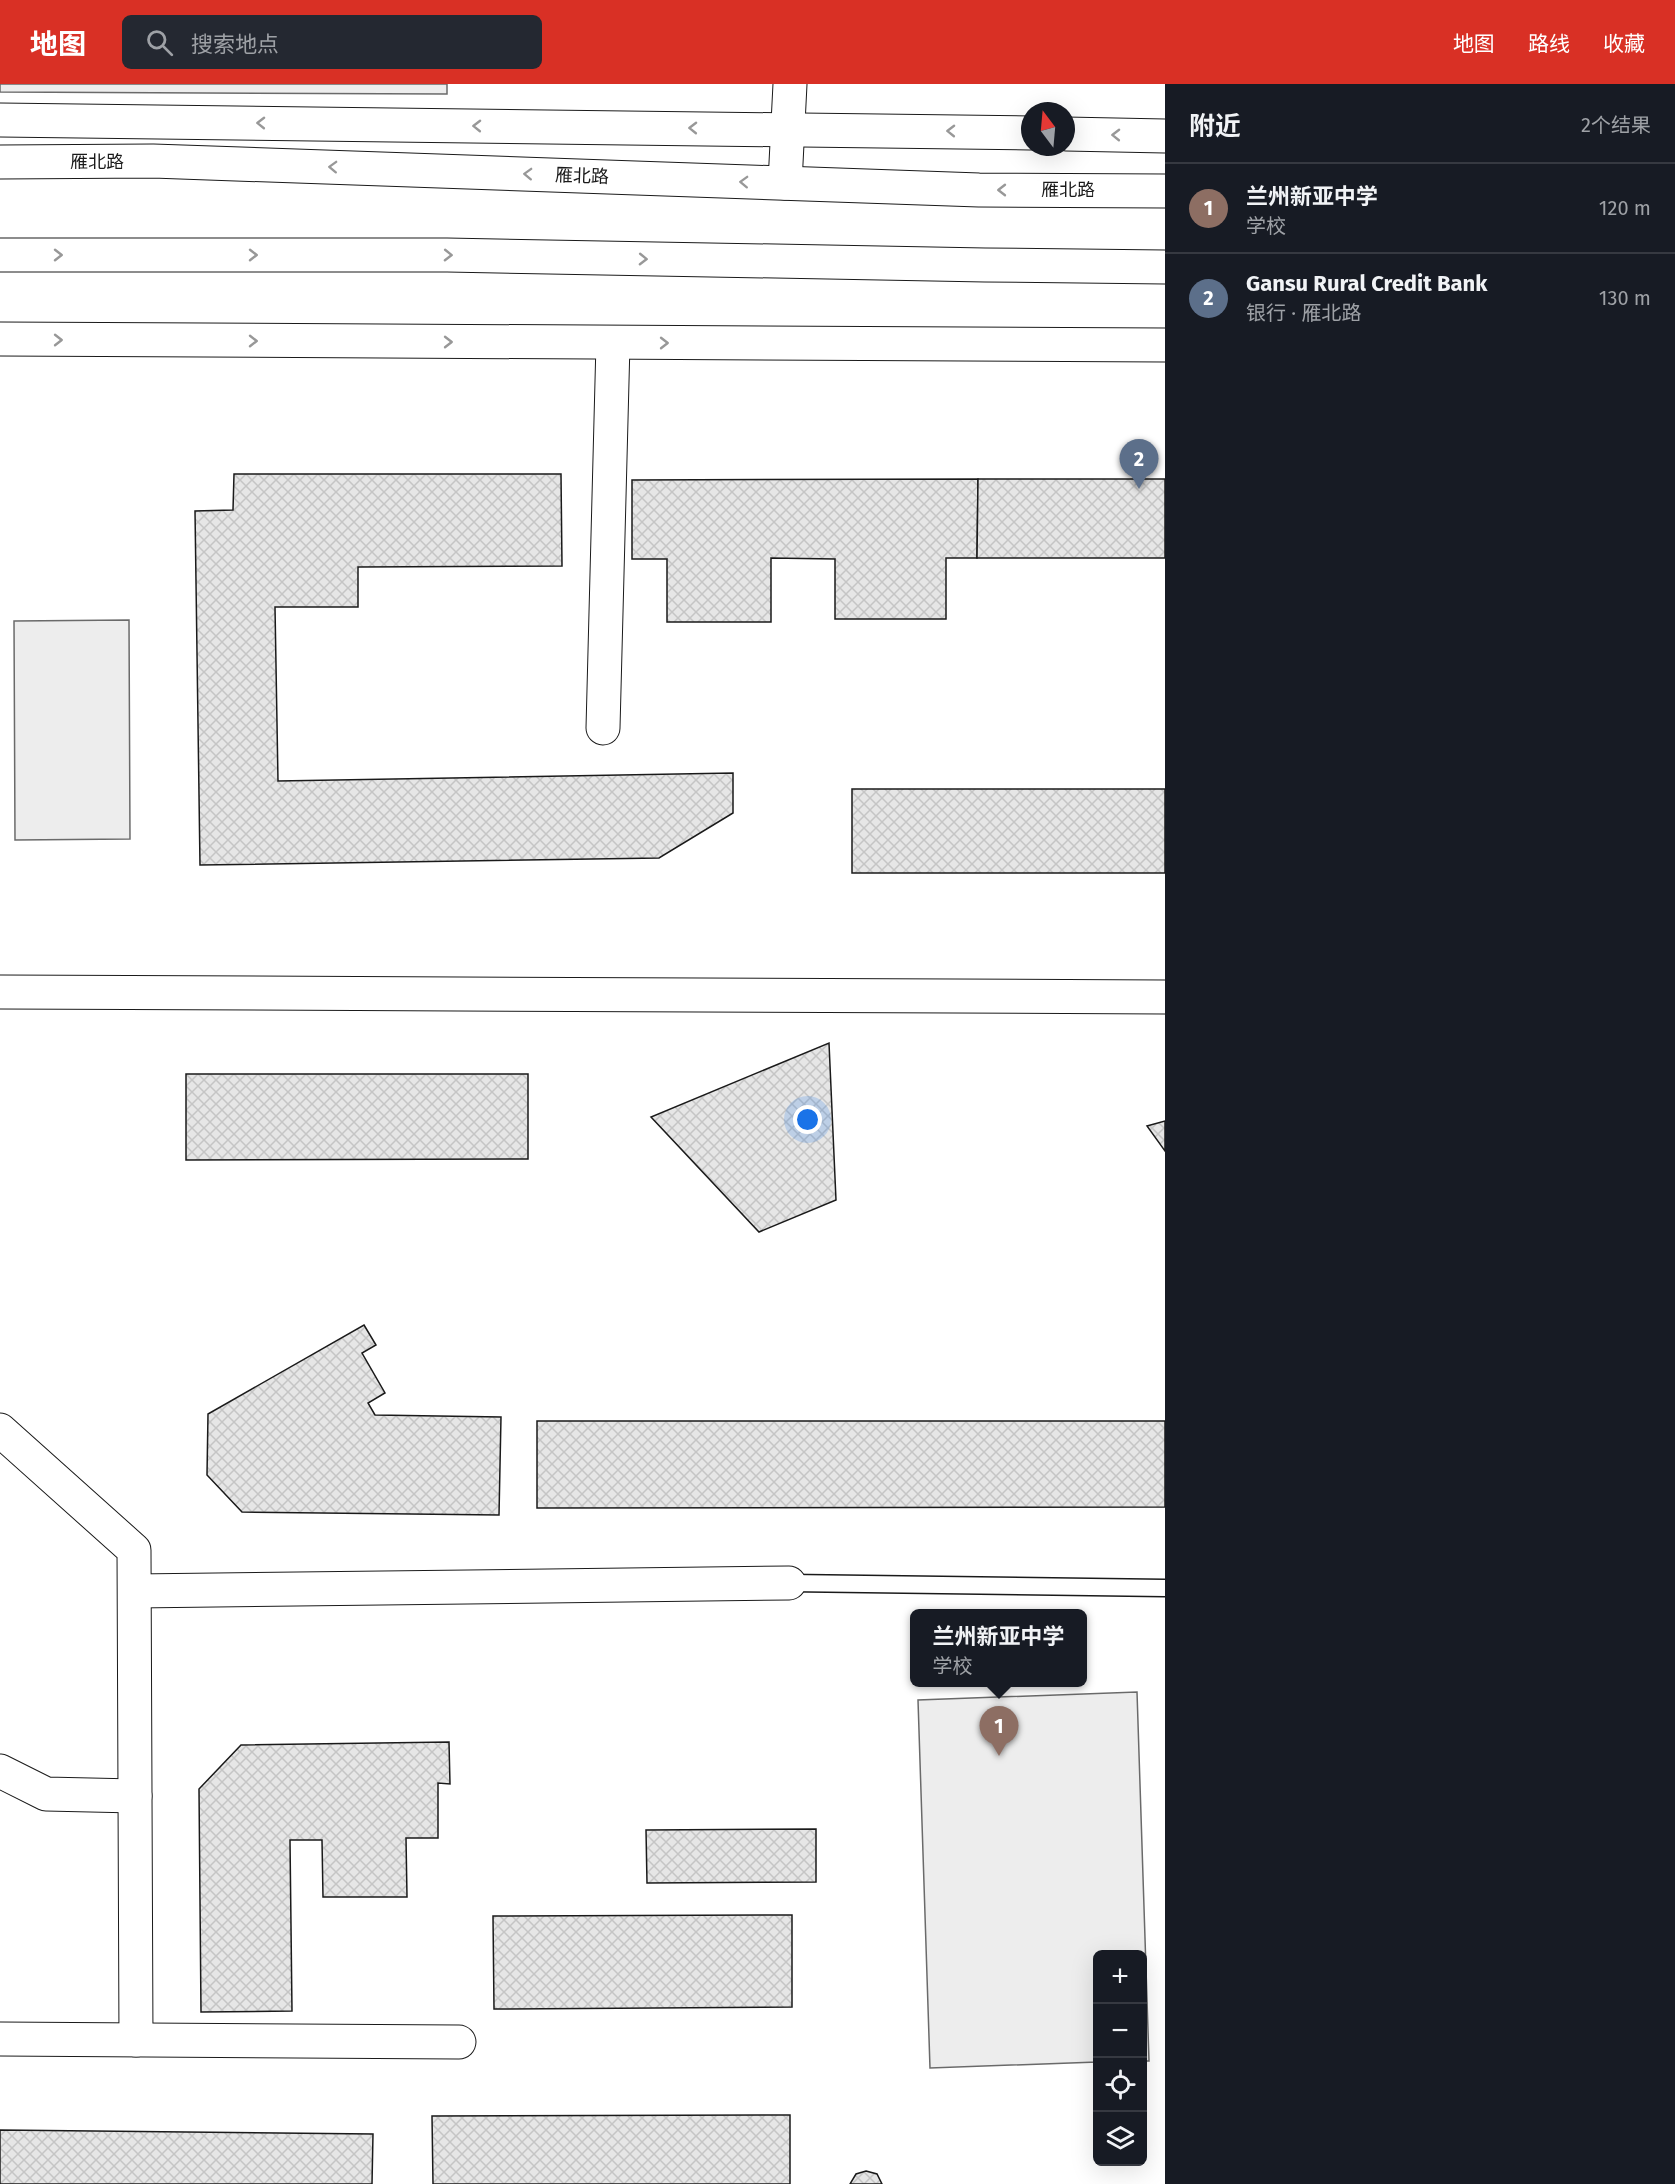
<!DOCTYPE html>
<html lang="zh">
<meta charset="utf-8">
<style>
:root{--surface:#171b24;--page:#242831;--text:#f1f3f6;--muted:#9ea1a6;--line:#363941;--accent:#d93025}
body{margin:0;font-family:"Fira Sans","Noto Sans SC",sans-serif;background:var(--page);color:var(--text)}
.controls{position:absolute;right:18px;bottom:18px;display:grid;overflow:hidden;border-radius:9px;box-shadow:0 6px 24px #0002}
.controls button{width:54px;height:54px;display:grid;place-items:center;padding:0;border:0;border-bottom:2px solid var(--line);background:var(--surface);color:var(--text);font:30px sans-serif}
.compass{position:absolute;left:1021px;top:18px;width:54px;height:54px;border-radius:50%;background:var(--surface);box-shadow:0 6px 24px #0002;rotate:344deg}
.you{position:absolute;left:808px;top:1036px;width:21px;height:21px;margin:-15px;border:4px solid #fff;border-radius:50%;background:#1a73e8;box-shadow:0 0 0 9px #1a73e833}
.badge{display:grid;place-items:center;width:39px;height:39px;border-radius:50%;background:var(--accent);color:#fff;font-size:20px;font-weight:700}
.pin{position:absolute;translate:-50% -50px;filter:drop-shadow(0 2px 3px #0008)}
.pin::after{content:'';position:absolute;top:32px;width:21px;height:18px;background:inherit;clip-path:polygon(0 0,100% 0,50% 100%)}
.popup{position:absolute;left:910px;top:1525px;width:177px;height:78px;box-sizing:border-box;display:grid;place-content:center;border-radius:9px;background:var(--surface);filter:drop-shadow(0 2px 4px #0005);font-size:20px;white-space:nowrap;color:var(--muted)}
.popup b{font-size:22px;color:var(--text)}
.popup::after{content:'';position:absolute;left:50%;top:100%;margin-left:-12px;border:12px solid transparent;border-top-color:var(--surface)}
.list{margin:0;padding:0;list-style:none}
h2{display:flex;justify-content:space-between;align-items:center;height:78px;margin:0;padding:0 24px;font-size:26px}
h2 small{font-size:20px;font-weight:400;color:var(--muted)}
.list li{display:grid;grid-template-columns:39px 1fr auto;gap:18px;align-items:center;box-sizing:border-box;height:90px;padding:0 24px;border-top:2px solid var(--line)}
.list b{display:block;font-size:22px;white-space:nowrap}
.list p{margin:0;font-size:20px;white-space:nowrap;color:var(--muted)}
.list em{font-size:20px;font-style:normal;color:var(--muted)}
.icon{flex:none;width:33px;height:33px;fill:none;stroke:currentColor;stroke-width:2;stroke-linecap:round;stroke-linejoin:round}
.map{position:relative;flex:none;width:1165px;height:2100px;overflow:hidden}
header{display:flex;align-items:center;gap:36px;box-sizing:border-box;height:84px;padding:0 30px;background:var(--accent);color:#fff}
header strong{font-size:28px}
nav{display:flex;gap:33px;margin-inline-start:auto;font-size:21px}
.search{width:420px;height:54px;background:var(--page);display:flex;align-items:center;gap:15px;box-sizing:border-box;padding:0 21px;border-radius:9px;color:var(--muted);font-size:22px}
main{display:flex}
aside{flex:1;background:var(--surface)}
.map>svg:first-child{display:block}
</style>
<header>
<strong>地图</strong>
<div class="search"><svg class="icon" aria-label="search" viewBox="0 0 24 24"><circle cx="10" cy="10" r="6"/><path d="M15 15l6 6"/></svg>搜索地点</div>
<nav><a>地图</a><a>路线</a><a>收藏</a></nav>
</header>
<main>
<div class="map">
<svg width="1165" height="2100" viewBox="0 0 1165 2100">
<defs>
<pattern id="building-cross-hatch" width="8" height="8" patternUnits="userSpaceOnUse" patternTransform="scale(1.5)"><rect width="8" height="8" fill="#e6e6e6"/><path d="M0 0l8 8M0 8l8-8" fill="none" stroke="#c5c5c5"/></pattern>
</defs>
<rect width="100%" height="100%" fill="#fff"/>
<!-- built -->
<g fill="#ededed" stroke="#6a6a6a" stroke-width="1.5">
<polygon points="0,0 447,0 447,10 0,8"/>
<polygon points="129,536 130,755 15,756 14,537"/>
<polygon points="1137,1608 1149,1977 1143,1977 1142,1870 1098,1870 1097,1978 930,1984 918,1616"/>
</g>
<!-- building -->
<g fill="url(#building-cross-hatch)" stroke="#1a1a1a" stroke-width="1.5">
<polygon points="234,390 561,390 562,482 358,483 358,523 275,523 278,697 733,689 733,729 659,774 200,781 195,427 233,426"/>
<polygon points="978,395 977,474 946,474 946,535 835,535 835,475 771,474 771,538 667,538 667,475 632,475 632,396"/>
<polygon points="978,395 1165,395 1165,474 977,474"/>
<rect x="852" y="705" width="313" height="84"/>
<polygon points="829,959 836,1116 759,1148 651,1033"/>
<polygon points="186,990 528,990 528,1075 186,1076"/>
<polygon points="1165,1037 1165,1067 1147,1042"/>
<polygon points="364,1241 376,1261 362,1269 385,1309 368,1319 375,1331 501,1333 499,1431 242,1428 207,1391 208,1330"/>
<polygon points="537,1337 1165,1337 1165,1423 537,1424"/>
<polygon points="449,1658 450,1700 438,1699 438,1754 406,1754 407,1813 323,1813 322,1756 290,1756 292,1927 201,1928 199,1705 241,1661"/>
<polygon points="816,1745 816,1798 647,1799 646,1746"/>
<polygon points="792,1831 792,1923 494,1925 493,1832"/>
<polygon points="790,2031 790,2100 433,2100 432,2032"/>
<polygon points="0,2046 373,2050 372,2100 0,2100"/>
<polygon points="866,2087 877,2090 882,2100 850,2100 856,2090"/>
</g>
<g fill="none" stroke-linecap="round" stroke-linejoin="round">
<defs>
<polyline id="lane" points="789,1499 1165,1504"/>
<g id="street">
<polyline points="0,36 1030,49"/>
<polyline points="1066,50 1165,52"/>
<polyline points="785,99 790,0"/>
<polyline points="0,255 1165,261"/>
<polyline points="603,644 613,259"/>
<polyline points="0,908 1165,913"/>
<polyline points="0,1346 134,1466 136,1956"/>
<polyline points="135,1507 789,1499"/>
<polyline points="0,1687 46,1710 135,1712"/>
<polyline points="0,1955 459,1958"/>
</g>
<g id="primary">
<polyline points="0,78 153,77 979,106 1165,107"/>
<polyline points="0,171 447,171 985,181 1165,183"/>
</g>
</defs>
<!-- lane casing -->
<use href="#lane" stroke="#1a1a1a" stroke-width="19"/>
<!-- street casing -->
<use href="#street" stroke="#1a1a1a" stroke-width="35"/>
<!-- primary casing -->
<use href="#primary" stroke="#1a1a1a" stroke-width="35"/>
<!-- lane -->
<use href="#lane" stroke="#fff" stroke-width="16"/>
<!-- street -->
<use href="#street" stroke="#fff" stroke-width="33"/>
<!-- primary -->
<use href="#primary" stroke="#fff" stroke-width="33"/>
</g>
<!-- one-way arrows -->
<defs><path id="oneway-chevron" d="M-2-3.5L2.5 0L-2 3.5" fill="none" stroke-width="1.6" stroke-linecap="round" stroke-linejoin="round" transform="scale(1.5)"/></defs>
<g stroke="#989898">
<use href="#oneway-chevron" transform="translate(261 39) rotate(-179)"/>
<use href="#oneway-chevron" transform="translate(477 42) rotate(-179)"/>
<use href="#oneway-chevron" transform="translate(693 44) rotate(-179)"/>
<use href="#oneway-chevron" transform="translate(951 47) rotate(-179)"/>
<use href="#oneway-chevron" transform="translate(1116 51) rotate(-179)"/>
<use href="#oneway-chevron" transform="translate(333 83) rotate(-178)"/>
<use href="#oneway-chevron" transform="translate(528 90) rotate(-178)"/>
<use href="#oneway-chevron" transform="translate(744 98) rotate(-178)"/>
<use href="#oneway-chevron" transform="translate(1002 106) rotate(-180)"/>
<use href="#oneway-chevron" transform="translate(58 171)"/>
<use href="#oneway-chevron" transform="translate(253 171)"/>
<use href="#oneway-chevron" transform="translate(448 171) rotate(1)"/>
<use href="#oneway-chevron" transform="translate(643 175) rotate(1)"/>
<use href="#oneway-chevron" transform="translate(58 256)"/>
<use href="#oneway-chevron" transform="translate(253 257)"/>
<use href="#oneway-chevron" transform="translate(448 258)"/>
<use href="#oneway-chevron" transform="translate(664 259)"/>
</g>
<g text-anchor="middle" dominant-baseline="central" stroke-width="4.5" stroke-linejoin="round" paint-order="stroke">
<!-- street labels -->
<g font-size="18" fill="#1a1a1a" stroke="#fff">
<text x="97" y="78">雁北路</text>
<text transform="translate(582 92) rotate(2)">雁北路</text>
<text x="1068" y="106">雁北路</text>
</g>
</g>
</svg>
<div class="controls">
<button>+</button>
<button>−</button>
<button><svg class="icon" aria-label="locate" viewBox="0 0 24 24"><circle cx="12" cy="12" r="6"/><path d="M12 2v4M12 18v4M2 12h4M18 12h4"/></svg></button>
<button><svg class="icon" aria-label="layers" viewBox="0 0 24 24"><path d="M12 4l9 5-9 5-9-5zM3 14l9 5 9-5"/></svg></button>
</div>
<svg class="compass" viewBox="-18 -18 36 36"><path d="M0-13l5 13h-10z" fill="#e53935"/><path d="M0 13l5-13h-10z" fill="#9ea1a6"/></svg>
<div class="you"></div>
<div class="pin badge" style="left:999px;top:1672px;background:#8d6e63">1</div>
<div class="popup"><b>兰州新亚中学</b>学校</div>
<div class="pin badge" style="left:1139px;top:405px;background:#5c6f8a">2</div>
</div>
<aside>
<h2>附近<small>2个结果</small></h2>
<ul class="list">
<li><span class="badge" style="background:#8d6e63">1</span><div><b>兰州新亚中学</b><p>学校</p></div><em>120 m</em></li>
<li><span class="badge" style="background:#5c6f8a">2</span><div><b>Gansu Rural Credit Bank</b><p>银行 · 雁北路</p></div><em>130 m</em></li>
</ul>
</aside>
</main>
